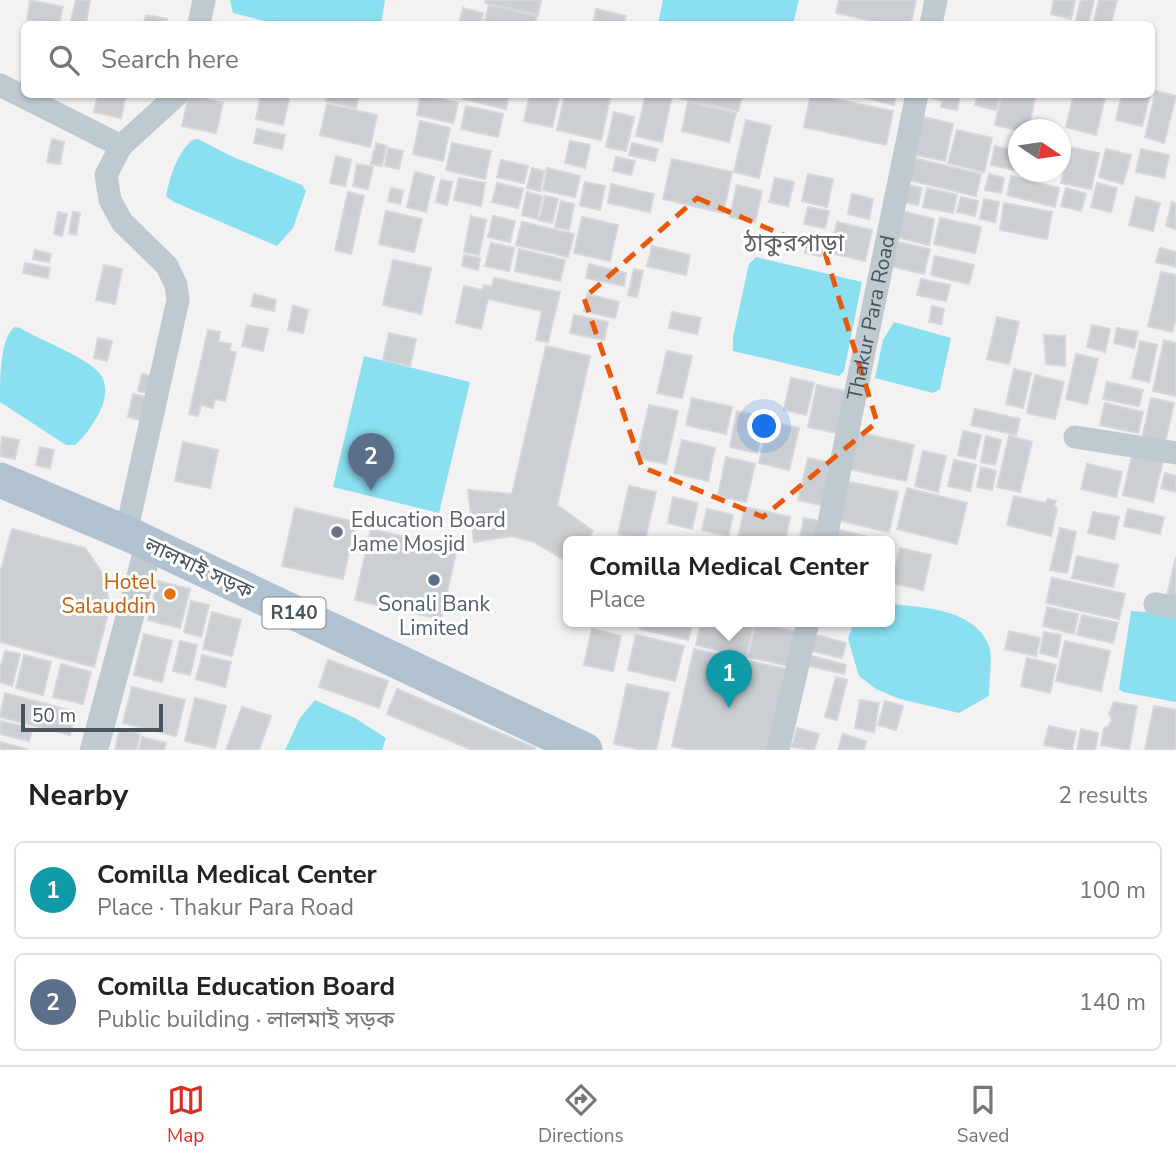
<!DOCTYPE html>
<meta charset="utf-8">
<style>
:root{--surface:#fff;--page:#f6f6f6;--text:#222;--muted:#767676;--line:#e0e0e0;--accent:#d93025}
body{margin:0;font-family:"Nunito Sans","Noto Sans Bengali",sans-serif;background:var(--page);color:var(--text)}
.compass{position:absolute;left:1008px;top:119px;width:63px;height:63px;border-radius:50%;background:var(--surface);box-shadow:0 2px 5px #0004;rotate:103deg}
.scale{position:absolute;left:21px;bottom:18px;width:142px;box-sizing:border-box;padding-left:7px;border:4px solid #48555f;border-top:0;font-size:19px;line-height:24px;white-space:nowrap;color:#48555f;-webkit-text-stroke:5px #fff;paint-order:stroke}
.you{position:absolute;left:765px;top:427px;width:24px;height:24px;margin:-18px;border:5px solid #fff;border-radius:50%;background:#1a73e8;box-shadow:0 0 0 10px #1a73e833}
.badge{display:grid;place-items:center;width:46px;height:46px;border-radius:50%;background:var(--accent);color:#fff;font-size:23px;font-weight:700}
.pin{position:absolute;translate:-50% -58px;filter:drop-shadow(0 2px 4px #0008)}
.pin::after{content:'';position:absolute;top:37px;width:24px;height:21px;background:inherit;clip-path:polygon(0 0,100% 0,50% 100%)}
.popup{position:absolute;left:563px;top:536px;width:332px;height:91px;box-sizing:border-box;display:grid;place-content:center;border-radius:10px;background:var(--surface);filter:drop-shadow(0 2px 5px #0005);font-size:23px;white-space:nowrap;color:var(--muted)}
.popup b{font-size:26px;color:var(--text)}
.popup::after{content:'';position:absolute;left:50%;top:100%;margin-left:-14px;border:14px solid transparent;border-top-color:var(--surface)}
.list{margin:0;padding:0;list-style:none}
h2{display:flex;justify-content:space-between;align-items:center;height:91px;margin:0;padding:0 28px;font-size:30px}
h2 small{font-size:23px;font-weight:400;color:var(--muted)}
.list li{display:grid;grid-template-columns:46px 1fr auto;gap:21px;align-items:center;box-sizing:border-box;height:98px;margin:0 14px 14px;padding:0 14px;border:2px solid var(--line);border-radius:10px}
.list b{display:block;font-size:26px;white-space:nowrap}
.list p{margin:0;font-size:23px;white-space:nowrap;color:var(--muted)}
.list em{font-size:23px;font-style:normal;color:var(--muted)}
.icon{flex:none;width:38px;height:38px;fill:none;stroke:currentColor;stroke-width:2;stroke-linecap:round;stroke-linejoin:round}
.map{position:relative;flex:none;width:1176px;height:750px;overflow:hidden}
.search{position:absolute;background:var(--surface);box-shadow:0 2px 5px #0004;left:21px;right:21px;top:21px;height:77px;display:flex;align-items:center;gap:18px;box-sizing:border-box;padding:0 24px;border-radius:10px;color:var(--muted);font-size:26px}
.sheet{height:315px;background:var(--surface)}
nav{display:flex;justify-content:space-around;align-items:center;box-sizing:border-box;height:98px;border-top:2px solid var(--line);background:var(--surface);font-size:19px;color:var(--muted)}
nav a{display:grid;justify-items:center;gap:4px}
nav .on{color:var(--accent)}
.map>svg:first-child{display:block}
</style>
<div class="map">
<svg width="1176" height="750" viewBox="0 0 1176 750">
<rect width="100%" height="100%" fill="#f3f1f1"/>
<!-- water -->
<g fill="#8adff0">
<polygon points="230,0 385,0 381,24 277,24 233,13"/>
<polygon points="663,0 799,0 793,24 658,24"/>
<path d="M198,139L233,157L302,185L306,191L293,228L277,246L174,202L166,196C170,176 177,154 192,140Z"/>
<polygon points="756,257 862,282 844,371 839,376 733,351 733,337 749,264"/>
<polygon points="894,322 951,338 940,389 933,393 875,378 883,340"/>
<path d="M15,327L20,328C39,340 89,358 100,374C109,386 105,403 98,415C91,427 85,436 75,445H66L0,402C0,380 0,336 15,327Z"/>
<polygon points="364,356 470,382 439,513 333,487"/>
<path d="M893,604C925,608 975,609 989,646C993,656 989,684 989,696L959,713L900,699L876,689L859,676L848,639L854,622H890V605Z"/>
<polygon points="1131,611 1176,614 1176,702 1123,692 1119,689"/>
<polygon points="315,700 355,718 386,738 382,750 285,750 300,718"/>
</g>
<!-- building -->
<g fill="#cbced3" stroke="#d5d7dc" stroke-width="2">
<polygon points="30,0 63,7 59,24 27,20"/>
<polygon points="76,0 90,0 86,24 70,24"/>
<polygon points="486,0 541,0 538,15 485,3"/>
<polygon points="839,0 916,0 911,24 886,24 836,13"/>
<polygon points="1054,0 1075,0 1071,19 1051,14"/>
<polygon points="1081,0 1094,0 1088,24 1075,24"/>
<polygon points="1099,0 1117,0 1111,24 1093,24"/>
<polygon points="489,5 537,16 535,24 484,24"/>
<polygon points="463,8 483,13 481,24 459,24"/>
<polygon points="596,9 626,16 624,24 593,24"/>
<polygon points="146,15 167,19 166,24 144,24"/>
<polygon points="1156,91 1176,96 1164,143 1145,137"/>
<polygon points="98,94 126,94 121,118 94,112"/>
<polygon points="261,94 290,94 283,125 256,119"/>
<polygon points="328,94 359,94 356,108 326,101"/>
<polygon points="421,94 458,103 453,123 417,115"/>
<polygon points="464,94 509,94 506,109 463,99"/>
<polygon points="530,94 560,94 552,127 524,121"/>
<polygon points="565,94 611,94 601,140 557,130"/>
<polygon points="646,94 672,95 662,142 636,136"/>
<polygon points="679,94 735,94 742,96 738,111 679,98"/>
<polygon points="811,94 893,111 886,145 804,127"/>
<polygon points="865,94 896,94 894,105 865,98"/>
<polygon points="920,94 960,94 957,110 941,107 942,101"/>
<polygon points="978,94 1000,94 996,110 975,105"/>
<polygon points="1002,94 1036,94 1028,130 1018,130 995,125"/>
<polygon points="1074,94 1106,94 1096,135 1066,127"/>
<polygon points="1122,94 1150,94 1142,126 1116,120"/>
<polygon points="189,95 223,103 216,133 182,126"/>
<polygon points="688,102 736,113 729,142 682,131"/>
<polygon points="327,104 377,115 370,147 320,135"/>
<polygon points="466,106 503,114 498,137 461,129"/>
<polygon points="614,112 634,117 626,151 606,147"/>
<polygon points="919,116 953,124 945,161 911,154"/>
<polygon points="746,120 771,126 759,178 734,172"/>
<polygon points="420,121 450,128 443,161 413,154"/>
<polygon points="257,129 285,135 282,149 254,143"/>
<polygon points="957,130 992,138 984,172 948,163"/>
<polygon points="52,139 64,142 60,164 47,162"/>
<polygon points="570,141 590,145 585,168 565,163"/>
<polygon points="376,143 386,146 382,166 371,164"/>
<polygon points="452,143 491,151 485,179 446,170"/>
<polygon points="632,143 658,149 655,161 629,155"/>
<polygon points="995,146 1018,152 1015,170 991,165"/>
<polygon points="1069,147 1099,153 1091,189 1061,183"/>
<polygon points="388,148 403,151 399,169 385,166"/>
<polygon points="1106,149 1131,155 1123,184 1099,177"/>
<polygon points="1141,149 1169,155 1164,178 1136,172"/>
<polygon points="336,156 351,160 345,186 330,183"/>
<polygon points="616,157 635,161 631,175 613,171"/>
<polygon points="909,157 981,174 976,196 904,179"/>
<polygon points="672,159 732,172 723,213 663,199"/>
<polygon points="501,160 528,166 524,183 497,177"/>
<polygon points="357,164 373,167 368,189 353,186"/>
<polygon points="532,168 544,171 540,191 527,188"/>
<polygon points="547,168 580,176 575,197 543,190"/>
<polygon points="415,172 434,177 426,212 407,207"/>
<polygon points="808,174 833,179 827,207 802,201"/>
<polygon points="989,174 1004,178 1001,193 985,190"/>
<polygon points="1011,176 1059,188 1055,207 1007,195"/>
<polygon points="459,178 485,183 481,206 454,200"/>
<polygon points="775,178 794,182 788,206 769,202"/>
<polygon points="441,180 452,182 447,205 436,202"/>
<polygon points="585,182 605,186 600,210 580,205"/>
<polygon points="497,183 523,189 518,208 492,202"/>
<polygon points="900,183 922,188 918,205 896,201"/>
<polygon points="1097,183 1117,188 1111,212 1091,207"/>
<polygon points="611,184 654,194 650,212 608,203"/>
<polygon points="737,185 762,191 755,222 730,217"/>
<polygon points="391,188 403,191 400,204 388,201"/>
<polygon points="927,188 957,195 953,213 923,207"/>
<polygon points="1066,188 1086,194 1081,211 1061,206"/>
<polygon points="348,192 364,196 351,254 335,250"/>
<polygon points="527,192 542,196 537,219 522,215"/>
<polygon points="852,194 873,199 869,219 848,214"/>
<polygon points="545,196 558,199 552,223 539,220"/>
<polygon points="961,197 978,201 975,216 957,212"/>
<polygon points="1136,197 1160,203 1153,231 1129,225"/>
<polygon points="984,199 999,202 995,222 980,219"/>
<polygon points="561,201 574,204 569,230 555,227"/>
<polygon points="1172,202 1176,204 1176,229 1166,226"/>
<polygon points="1004,203 1052,212 1047,239 1000,230"/>
<polygon points="808,207 829,211 825,228 804,224"/>
<polygon points="898,210 934,219 929,245 892,236"/>
<polygon points="386,211 422,219 414,252 379,244"/>
<polygon points="58,212 67,214 62,236 54,234"/>
<polygon points="73,212 80,213 76,235 69,233"/>
<polygon points="471,216 486,220 479,255 464,252"/>
<polygon points="493,216 515,221 510,242 488,237"/>
<polygon points="582,217 618,225 610,261 574,253"/>
<polygon points="940,218 981,227 975,253 934,244"/>
<polygon points="522,222 574,234 568,257 516,245"/>
<polygon points="837,222 872,230 865,261 830,253"/>
<polygon points="810,232 826,235 821,256 805,253"/>
<polygon points="893,241 930,249 924,274 887,265"/>
<polygon points="491,243 514,248 509,271 485,266"/>
<polygon points="652,246 690,255 686,275 647,266"/>
<polygon points="1160,248 1176,252 1176,267 1156,262"/>
<polygon points="519,249 565,260 560,281 515,271"/>
<polygon points="35,250 51,254 49,262 33,259"/>
<polygon points="464,255 480,258 478,270 462,266"/>
<polygon points="935,256 974,265 969,284 931,275"/>
<polygon points="393,260 431,268 421,314 383,305"/>
<polygon points="25,263 50,268 48,278 23,273"/>
<polygon points="589,264 626,273 624,286 586,278"/>
<polygon points="104,265 122,269 115,304 96,300"/>
<polygon points="634,269 643,271 637,297 628,295"/>
<polygon points="1161,272 1176,275 1176,318 1172,332 1148,326"/>
<polygon points="494,278 560,292 548,342 536,340 542,311 488,299 481,329 456,323 464,286 482,290 484,285 492,287"/>
<polygon points="921,279 950,285 946,301 917,295"/>
<polygon points="254,294 276,300 274,311 251,306"/>
<polygon points="587,294 619,302 615,318 584,311"/>
<polygon points="293,306 308,310 303,333 288,330"/>
<polygon points="932,306 944,309 941,324 929,322"/>
<polygon points="672,312 701,318 697,334 669,328"/>
<polygon points="574,315 608,322 604,340 570,333"/>
<polygon points="997,317 1019,322 1009,364 987,359"/>
<polygon points="247,325 268,329 263,351 242,346"/>
<polygon points="1092,325 1110,329 1105,352 1087,347"/>
<polygon points="1117,328 1138,332 1134,348 1114,343"/>
<polygon points="208,330 220,332 218,342 231,344 229,351 236,352 225,401 215,399 213,408 201,405 198,416 189,414"/>
<polygon points="389,333 416,339 410,366 383,360"/>
<polygon points="1044,335 1065,336 1065,366 1046,364"/>
<polygon points="98,338 112,341 107,361 94,358"/>
<polygon points="1164,340 1176,343 1176,396 1153,391"/>
<polygon points="1140,341 1157,345 1149,382 1132,378"/>
<polygon points="546,346 590,356 557,505 593,531 586,542 568,542 568,562 534,542 512,536 474,542 468,490 512,494"/>
<polygon points="667,351 692,356 682,398 657,393"/>
<polygon points="1076,354 1098,359 1087,404 1066,399"/>
<polygon points="1014,369 1031,373 1023,408 1006,404"/>
<polygon points="142,374 154,377 151,394 138,391"/>
<polygon points="1035,375 1064,382 1055,419 1027,413"/>
<polygon points="791,378 814,383 806,415 784,410"/>
<polygon points="1107,382 1143,390 1139,406 1103,399"/>
<polygon points="817,385 850,392 841,434 808,427"/>
<polygon points="133,394 149,398 144,421 128,417"/>
<polygon points="692,398 732,407 726,434 686,425"/>
<polygon points="1151,398 1174,403 1164,447 1141,443"/>
<polygon points="1105,403 1143,412 1138,433 1100,425"/>
<polygon points="649,405 678,411 666,464 637,458"/>
<polygon points="975,409 1020,419 1016,435 971,425"/>
<polygon points="737,411 765,417 757,453 730,447"/>
<polygon points="768,421 799,428 789,470 759,463"/>
<polygon points="963,431 981,435 975,459 958,455"/>
<polygon points="857,432 914,445 906,481 849,469"/>
<polygon points="986,436 1001,440 995,465 981,462"/>
<polygon points="1009,436 1032,442 1020,492 997,487"/>
<polygon points="2,437 19,440 15,459 0,456"/>
<polygon points="682,440 715,448 708,481 674,473"/>
<polygon points="183,442 218,450 210,488 175,481"/>
<polygon points="40,447 54,450 50,468 36,465"/>
<polygon points="923,451 946,456 938,492 915,486"/>
<polygon points="1133,451 1164,457 1153,502 1123,495"/>
<polygon points="726,457 755,464 746,502 718,496"/>
<polygon points="808,458 836,464 826,506 798,500"/>
<polygon points="954,460 976,465 970,491 948,486"/>
<polygon points="1087,464 1122,472 1116,497 1081,489"/>
<polygon points="981,467 996,471 992,490 977,487"/>
<polygon points="1165,473 1176,476 1176,492 1161,488"/>
<polygon points="846,481 898,492 889,532 837,520"/>
<polygon points="629,486 656,492 645,540 618,534"/>
<polygon points="907,488 967,503 957,544 897,529"/>
<polygon points="1014,496 1045,503 1048,499 1056,501 1054,505 1057,509 1051,536 1007,525"/>
<polygon points="673,497 698,503 692,529 668,523"/>
<polygon points="745,507 790,517 785,542 737,542"/>
<polygon points="295,508 356,522 343,579 282,566"/>
<polygon points="707,509 733,515 728,536 702,530"/>
<polygon points="1128,509 1164,517 1160,534 1124,526"/>
<polygon points="1093,512 1119,517 1114,539 1088,533"/>
<polygon points="804,518 824,522 820,542 799,542"/>
<polygon points="833,528 886,542 830,542"/>
<polygon points="1060,528 1076,532 1067,573 1050,570"/>
<polygon points="12,529 85,548 103,574 110,606 94,667 0,642 0,573"/>
<polygon points="371,529 457,549 441,619 355,600"/>
<polygon points="900,548 931,555 923,590 892,583"/>
<polygon points="1077,556 1118,565 1113,587 1072,578"/>
<polygon points="1176,557 1176,597 1167,595"/>
<polygon points="1052,578 1125,594 1119,619 1046,603"/>
<polygon points="158,581 190,589 180,628 148,620"/>
<polygon points="191,601 209,605 201,637 184,632"/>
<polygon points="1047,607 1078,614 1074,634 1043,626"/>
<polygon points="212,612 241,620 232,656 203,649"/>
<polygon points="1082,615 1118,623 1113,643 1077,635"/>
<polygon points="641,622 693,622 688,640 640,629"/>
<polygon points="701,622 735,622 753,626 746,657 696,645"/>
<polygon points="756,623 797,632 789,666 748,657"/>
<polygon points="592,629 621,636 613,671 584,665"/>
<polygon points="1009,631 1040,638 1036,656 1005,649"/>
<polygon points="1044,632 1061,635 1057,657 1040,653"/>
<polygon points="144,634 172,641 162,682 134,675"/>
<polygon points="636,635 684,646 675,681 628,670"/>
<polygon points="816,635 846,643 842,658 812,651"/>
<polygon points="180,641 197,645 190,675 173,671"/>
<polygon points="1065,641 1110,651 1101,691 1056,681"/>
<polygon points="694,649 786,669 768,750 689,750 672,746"/>
<polygon points="5,651 20,654 12,686 0,682 0,669"/>
<polygon points="24,655 51,662 43,695 16,688"/>
<polygon points="202,655 231,662 225,687 196,679"/>
<polygon points="812,656 846,665 844,674 809,666"/>
<polygon points="1027,658 1056,665 1050,693 1021,686"/>
<polygon points="328,660 388,681 379,708 319,687"/>
<polygon points="61,664 91,672 83,704 53,697"/>
<polygon points="836,677 847,680 837,720 825,717"/>
<polygon points="627,684 669,693 656,750 643,750 614,744"/>
<polygon points="132,687 185,700 176,736 123,723"/>
<polygon points="397,689 535,748 534,750 472,750 387,714"/>
<polygon points="5,693 76,712 70,735 0,717"/>
<polygon points="195,698 226,706 215,748 185,741"/>
<polygon points="860,700 879,703 874,732 855,728"/>
<polygon points="885,701 903,706 896,730 878,725"/>
<polygon points="1114,702 1137,706 1129,750 1101,745 1104,728 1109,726 1112,719 1109,713"/>
<polygon points="1154,706 1176,710 1176,750 1145,750"/>
<polygon points="242,707 271,716 259,750 226,750"/>
<polygon points="1,721 32,729 29,741 0,734"/>
<polygon points="1049,726 1076,732 1072,750 1044,745"/>
<polygon points="797,728 819,734 814,750 792,747"/>
<polygon points="120,729 140,734 136,750 115,750"/>
<polygon points="1081,729 1098,733 1095,750 1077,750"/>
<polygon points="843,734 866,741 864,750 838,750"/>
<polygon points="142,737 166,743 164,750 139,750"/>
<polygon points="0,742 27,749 27,750 0,750"/>
</g>
<g fill="none" stroke-linecap="round" stroke-linejoin="round">
<!-- minor -->
<g stroke="#bec9d0" stroke-width="23">
<polyline points="199,24 204,0"/>
<polyline points="931,24 936,0"/>
<polyline points="0,85 121,146"/>
<polyline points="1075,437 1176,453"/>
<polyline points="126,533 178,300 176,285 167,266 122,222 110,200 106,175 121,146 178,94"/>
<path id="s1" d="M825,542L917,94"/>
<polyline points="1155,604 1176,607"/>
<polyline points="778,750 808,622"/>
</g>
<!-- tertiary -->
<polyline stroke="#bec9d0" stroke-width="28" points="94,750 149,545"/>
<!-- primary -->
<polyline stroke="#b0c1d0" stroke-width="35" points="0,480 126,533 585,750"/>
</g>
<!-- marked area -->
<path fill="none" stroke="#e8590c" stroke-width="5" stroke-dasharray="14 9" stroke-linejoin="round" d="M697,198L825,253L877,422L763,517L642,467L584,298Z"/>
<!-- markers -->
<circle fill="#6b7280" stroke="#fff" stroke-width="2.5" cx="337" cy="532" r="7"/>
<circle fill="#5c6f8a" stroke="#fff" stroke-width="2.5" cx="434" cy="580" r="7"/>
<circle fill="#e8710a" stroke="#fff" stroke-width="2.5" cx="170" cy="594" r="7"/>
<g text-anchor="middle" dominant-baseline="central" stroke-width="6" stroke-linejoin="round" paint-order="stroke">
<!-- shield labels -->
<rect fill="#fff" stroke="#7f888f" stroke-width="2" x="262.5" y="597.5" width="63" height="31" rx="5"/>
<g font-size="19" font-weight="bold" fill="#48555f">
<text x="294" y="613">R140</text>
</g>
<!-- street labels -->
<g font-size="21" fill="#48555f" stroke="#fff">
<text stroke="none"><textPath href="#s1" startOffset="229">Thakur Para Road</textPath></text>
<text transform="translate(199 568) rotate(25)">লালমাই সড়ক</text>
</g>
<!-- worship labels -->
<g font-size="21" fill="#5b616d" stroke="#fff" text-anchor="start">
<text x="351" y="520">Education Board<tspan x="351" dy="24">Jame Mosjid</tspan></text>
</g>
<!-- food labels -->
<g font-size="21" fill="#c56008" stroke="#fff" text-anchor="end">
<text x="156" y="582">Hotel<tspan x="156" dy="24">Salauddin</tspan></text>
</g>
<!-- service labels -->
<g font-size="21" fill="#4e5e75" stroke="#fff">
<text x="434" y="604">Sonali Bank<tspan x="434" dy="24">Limited</tspan></text>
</g>
<!-- quarter labels -->
<g font-size="24" fill="#5d6166" stroke="#fff">
<text x="794" y="243">ঠাকুরপাড়া</text>
</g>
</g>
</svg>
<svg class="compass" viewBox="-18 -18 36 36"><path d="M0-13l5 13h-10z" fill="#e53935"/><path d="M0 13l5-13h-10z" fill="#767676"/></svg>
<div class="scale">50 m</div>
<div class="you"></div>
<div class="pin badge" style="left:729px;top:708px;background:#0f9aa8">1</div>
<div class="popup"><b>Comilla Medical Center</b>Place</div>
<div class="pin badge" style="left:371px;top:491px;background:#5c6f8a">2</div>
<div class="search"><svg class="icon" aria-label="search" viewBox="0 0 24 24"><circle cx="10" cy="10" r="6"/><path d="M15 15l6 6"/></svg>Search here</div>
</div>
<section class="sheet">
<h2>Nearby<small>2 results</small></h2>
<ul class="list">
<li><span class="badge" style="background:#0f9aa8">1</span><div><b>Comilla Medical Center</b><p>Place · Thakur Para Road</p></div><em>100 m</em></li>
<li><span class="badge" style="background:#5c6f8a">2</span><div><b>Comilla Education Board</b><p>Public building · লালমাই সড়ক</p></div><em>140 m</em></li>
</ul>
</section>
<nav>
<a class="on"><svg class="icon" aria-label="map" viewBox="0 0 24 24"><path d="M3 6l6-2 6 2 6-2v14l-6 2-6-2-6 2zM9 4v14M15 6v14"/></svg>Map</a>
<a><svg class="icon" aria-label="directions" viewBox="0 0 24 24"><path d="M12 3l9 9-9 9-9-9zM9 14v-3h6M13 9l2 2-2 2"/></svg>Directions</a>
<a><svg class="icon" aria-label="saved" viewBox="0 0 24 24"><path d="M7 4h10v16l-5-4-5 4z"/></svg>Saved</a>
</nav>
